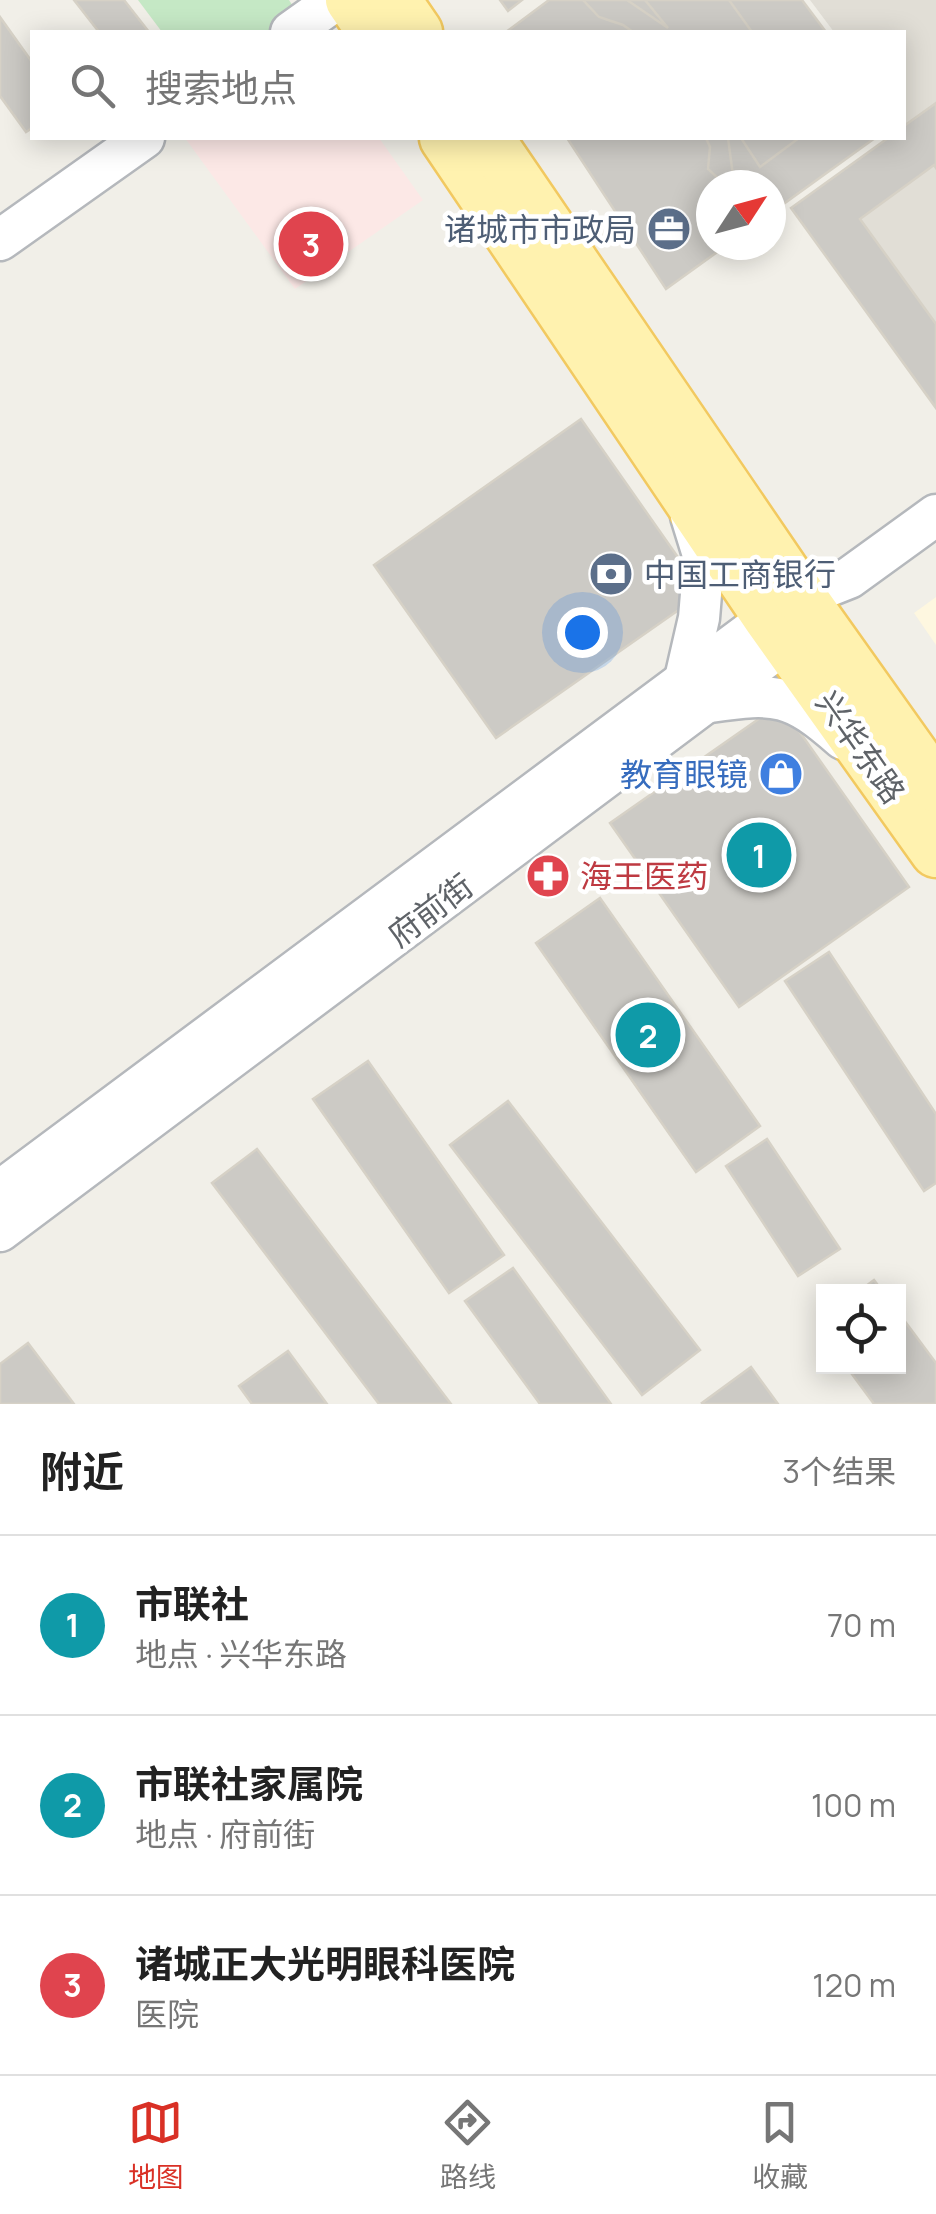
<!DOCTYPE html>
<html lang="zh">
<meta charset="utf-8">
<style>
:root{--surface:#fff;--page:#f2f2f2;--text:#222;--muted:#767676;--line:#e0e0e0;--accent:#d93025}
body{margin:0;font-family:Manrope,"Noto Sans SC",sans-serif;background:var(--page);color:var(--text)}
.controls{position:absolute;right:30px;bottom:30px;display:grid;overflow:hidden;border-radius:0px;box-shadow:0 5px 25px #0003}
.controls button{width:90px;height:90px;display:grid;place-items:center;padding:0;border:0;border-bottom:2px solid var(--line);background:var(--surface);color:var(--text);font:50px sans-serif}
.compass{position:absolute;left:696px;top:170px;width:90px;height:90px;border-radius:50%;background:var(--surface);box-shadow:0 5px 25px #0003;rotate:54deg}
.you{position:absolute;left:582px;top:632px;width:35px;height:35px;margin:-25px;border:8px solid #fff;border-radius:50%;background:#1a73e8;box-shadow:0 0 0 15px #1a73e833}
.badge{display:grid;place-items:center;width:65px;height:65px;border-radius:50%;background:var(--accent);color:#fff;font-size:32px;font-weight:700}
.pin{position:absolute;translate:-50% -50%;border:5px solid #fff;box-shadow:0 2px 10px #0006}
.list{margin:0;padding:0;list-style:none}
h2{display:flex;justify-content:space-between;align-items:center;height:130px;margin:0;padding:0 40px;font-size:42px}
h2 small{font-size:32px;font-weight:400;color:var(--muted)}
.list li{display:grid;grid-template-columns:65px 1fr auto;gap:30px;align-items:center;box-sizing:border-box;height:180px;padding:0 40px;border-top:2px solid var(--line)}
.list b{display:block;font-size:38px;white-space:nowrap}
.list p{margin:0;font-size:32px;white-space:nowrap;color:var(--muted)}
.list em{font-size:32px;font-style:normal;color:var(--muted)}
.icon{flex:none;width:55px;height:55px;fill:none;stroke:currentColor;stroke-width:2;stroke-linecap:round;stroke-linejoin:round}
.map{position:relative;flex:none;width:936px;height:1404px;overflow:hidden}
.search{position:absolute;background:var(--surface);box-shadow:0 5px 25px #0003;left:30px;right:30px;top:30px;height:110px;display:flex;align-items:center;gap:25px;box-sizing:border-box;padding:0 35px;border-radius:0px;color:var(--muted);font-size:38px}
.sheet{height:670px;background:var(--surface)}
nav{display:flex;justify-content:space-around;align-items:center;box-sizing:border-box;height:140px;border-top:2px solid var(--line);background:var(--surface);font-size:28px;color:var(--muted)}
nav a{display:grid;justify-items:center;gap:5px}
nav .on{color:var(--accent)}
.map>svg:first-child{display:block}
</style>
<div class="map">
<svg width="936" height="1404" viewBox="0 0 936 1404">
<rect width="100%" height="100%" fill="#f1efe8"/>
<!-- commercial -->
<polygon fill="#fef7e0" points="936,597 936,645 914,613"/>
<!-- education -->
<polygon fill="#e1ded6" points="810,0 936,0 936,408 791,208 888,138 904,138 904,32 834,32"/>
<!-- medical -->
<polygon fill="#fce8e6" points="185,138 379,138 423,200 295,289"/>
<!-- green -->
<polygon fill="#c5e8c5" points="138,0 289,0 296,11 267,32 162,32"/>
<!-- building -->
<g fill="#cccac5" stroke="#d6d1c6" stroke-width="2.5">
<polygon points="74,0 124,0 149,32 99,32"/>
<polygon points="500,0 522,0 508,11"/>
<polygon points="549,0 802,0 826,32 506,32"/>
<polygon points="583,0 627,0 668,28 645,0 729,0 752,32 633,32 623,25 599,17"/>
<polygon points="0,17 32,62 32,128 26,132 0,96"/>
<polygon points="936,103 936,168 934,165 860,219 936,324 936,408 791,208 888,138 904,138 904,126"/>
<polygon points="567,138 875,138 771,213 771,185 711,185 711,245 727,245 666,289"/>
<polygon points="706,138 728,138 733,175 722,182 708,169 710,147"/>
<polygon points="741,138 799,138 760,167"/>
<polygon points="581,419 703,593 496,738 374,565"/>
<polygon points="780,704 909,887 739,1007 610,823"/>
<polygon points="600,898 760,1126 696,1172 536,943"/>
<polygon points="829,952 936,1114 936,1183 924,1191 785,981"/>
<polygon points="368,1061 504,1255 449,1293 313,1099"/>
<polygon points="508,1101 700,1350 642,1395 450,1145"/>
<polygon points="767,1139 840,1249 798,1276 726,1166"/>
<polygon points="257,1149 451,1404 379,1404 212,1183"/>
<polygon points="513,1268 611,1404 540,1404 465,1301"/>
<polygon points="874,1280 883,1292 858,1292"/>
<polygon points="898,1312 936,1363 936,1404 874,1404 846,1366 898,1366"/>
<polygon points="28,1343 74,1404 0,1404 0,1364"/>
<polygon points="288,1351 327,1404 252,1404 239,1386"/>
<polygon points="751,1367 778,1404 703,1404 702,1403"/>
</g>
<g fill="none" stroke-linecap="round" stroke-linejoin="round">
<defs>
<g id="minor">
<polyline points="291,32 336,0"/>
<polyline points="0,240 144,138"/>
<polyline points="685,679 699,618 704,558 691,516"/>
<path d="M710,702C777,692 792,694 843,739"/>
<polyline points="0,1191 769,618 801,597 849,578 936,515"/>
<polyline points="0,1231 809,625"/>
</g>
<g id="major">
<polyline points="351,0 373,32"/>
<polyline points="395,0 417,32"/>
<polyline points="445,138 769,618 936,852"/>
<polyline points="488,138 801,597 936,787"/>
</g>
</defs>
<!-- minor casing -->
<use href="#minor" stroke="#b5b8bc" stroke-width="45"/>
<!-- major casing -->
<use href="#major" stroke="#f2c960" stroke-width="55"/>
<!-- minor -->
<use href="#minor" stroke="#fff" stroke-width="40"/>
<!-- major -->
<use href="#major" stroke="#fff2af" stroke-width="50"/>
</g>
<!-- icons -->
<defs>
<symbol id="office-disc" viewBox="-11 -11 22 22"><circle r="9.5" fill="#5c6f8a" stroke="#fff"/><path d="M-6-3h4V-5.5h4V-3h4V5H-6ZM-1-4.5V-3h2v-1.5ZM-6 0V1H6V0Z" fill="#fff"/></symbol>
<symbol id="bank-disc" viewBox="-11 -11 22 22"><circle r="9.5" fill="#5c6f8a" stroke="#fff"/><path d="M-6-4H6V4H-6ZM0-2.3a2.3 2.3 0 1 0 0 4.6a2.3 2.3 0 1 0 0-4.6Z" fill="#fff"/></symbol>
<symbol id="shop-disc" viewBox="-11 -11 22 22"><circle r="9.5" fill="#3f7fe0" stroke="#fff"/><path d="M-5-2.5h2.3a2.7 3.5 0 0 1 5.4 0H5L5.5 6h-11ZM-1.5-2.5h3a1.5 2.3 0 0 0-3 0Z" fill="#fff"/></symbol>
<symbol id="pharmacy-disc" viewBox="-11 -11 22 22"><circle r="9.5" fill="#e0444e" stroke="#fff"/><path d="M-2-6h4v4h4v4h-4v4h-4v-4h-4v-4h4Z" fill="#fff"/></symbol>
</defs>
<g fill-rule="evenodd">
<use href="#office-disc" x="644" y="204" width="50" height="50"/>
<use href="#bank-disc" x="586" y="549" width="50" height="50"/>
<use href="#shop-disc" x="756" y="749" width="50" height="50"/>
<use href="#pharmacy-disc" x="523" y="851" width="50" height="50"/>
</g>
<g text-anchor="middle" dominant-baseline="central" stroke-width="9" stroke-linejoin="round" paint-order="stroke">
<!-- service labels -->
<g font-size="32" fill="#4e5e75" stroke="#fff" text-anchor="end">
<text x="636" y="229">诸城市市政局</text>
<text x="644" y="574" text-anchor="start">中国工商银行</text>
</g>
<!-- street labels -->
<g font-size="32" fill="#5f6368" stroke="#fff">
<text transform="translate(861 747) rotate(55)">兴华东路</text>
<text transform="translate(430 910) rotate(-37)">府前街</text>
</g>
<!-- shop labels -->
<g font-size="32" fill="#366cbe" stroke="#fff" text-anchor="end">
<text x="748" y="774">教育眼镜</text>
</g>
<!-- health labels -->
<g font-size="32" fill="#be3a42" stroke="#fff" text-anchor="start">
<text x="580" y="876">海王医药</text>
</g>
</g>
</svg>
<div class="controls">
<button><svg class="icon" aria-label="locate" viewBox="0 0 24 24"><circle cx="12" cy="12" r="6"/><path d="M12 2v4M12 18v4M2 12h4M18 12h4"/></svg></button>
</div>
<svg class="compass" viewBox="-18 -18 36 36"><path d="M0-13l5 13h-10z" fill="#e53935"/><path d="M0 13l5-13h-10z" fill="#767676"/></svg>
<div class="you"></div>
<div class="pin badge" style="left:759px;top:855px;background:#0f9aa8">1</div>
<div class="pin badge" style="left:648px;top:1035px;background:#0f9aa8">2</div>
<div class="pin badge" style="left:311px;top:244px;background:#e0444e">3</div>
<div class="search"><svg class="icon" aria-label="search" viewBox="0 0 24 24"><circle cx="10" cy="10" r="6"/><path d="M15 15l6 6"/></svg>搜索地点</div>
</div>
<section class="sheet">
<h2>附近<small>3个结果</small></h2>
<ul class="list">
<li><span class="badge" style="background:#0f9aa8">1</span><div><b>市联社</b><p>地点 · 兴华东路</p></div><em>70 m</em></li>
<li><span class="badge" style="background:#0f9aa8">2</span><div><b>市联社家属院</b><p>地点 · 府前街</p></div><em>100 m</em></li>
<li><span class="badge" style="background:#e0444e">3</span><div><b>诸城正大光明眼科医院</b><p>医院</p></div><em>120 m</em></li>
</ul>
</section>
<nav>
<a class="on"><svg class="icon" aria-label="map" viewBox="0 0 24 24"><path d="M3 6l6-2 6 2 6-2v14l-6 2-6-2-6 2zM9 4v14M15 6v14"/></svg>地图</a>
<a><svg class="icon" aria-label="directions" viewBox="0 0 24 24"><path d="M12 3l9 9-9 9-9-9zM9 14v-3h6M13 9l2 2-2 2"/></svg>路线</a>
<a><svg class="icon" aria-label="saved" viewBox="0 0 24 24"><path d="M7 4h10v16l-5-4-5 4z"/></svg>收藏</a>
</nav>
